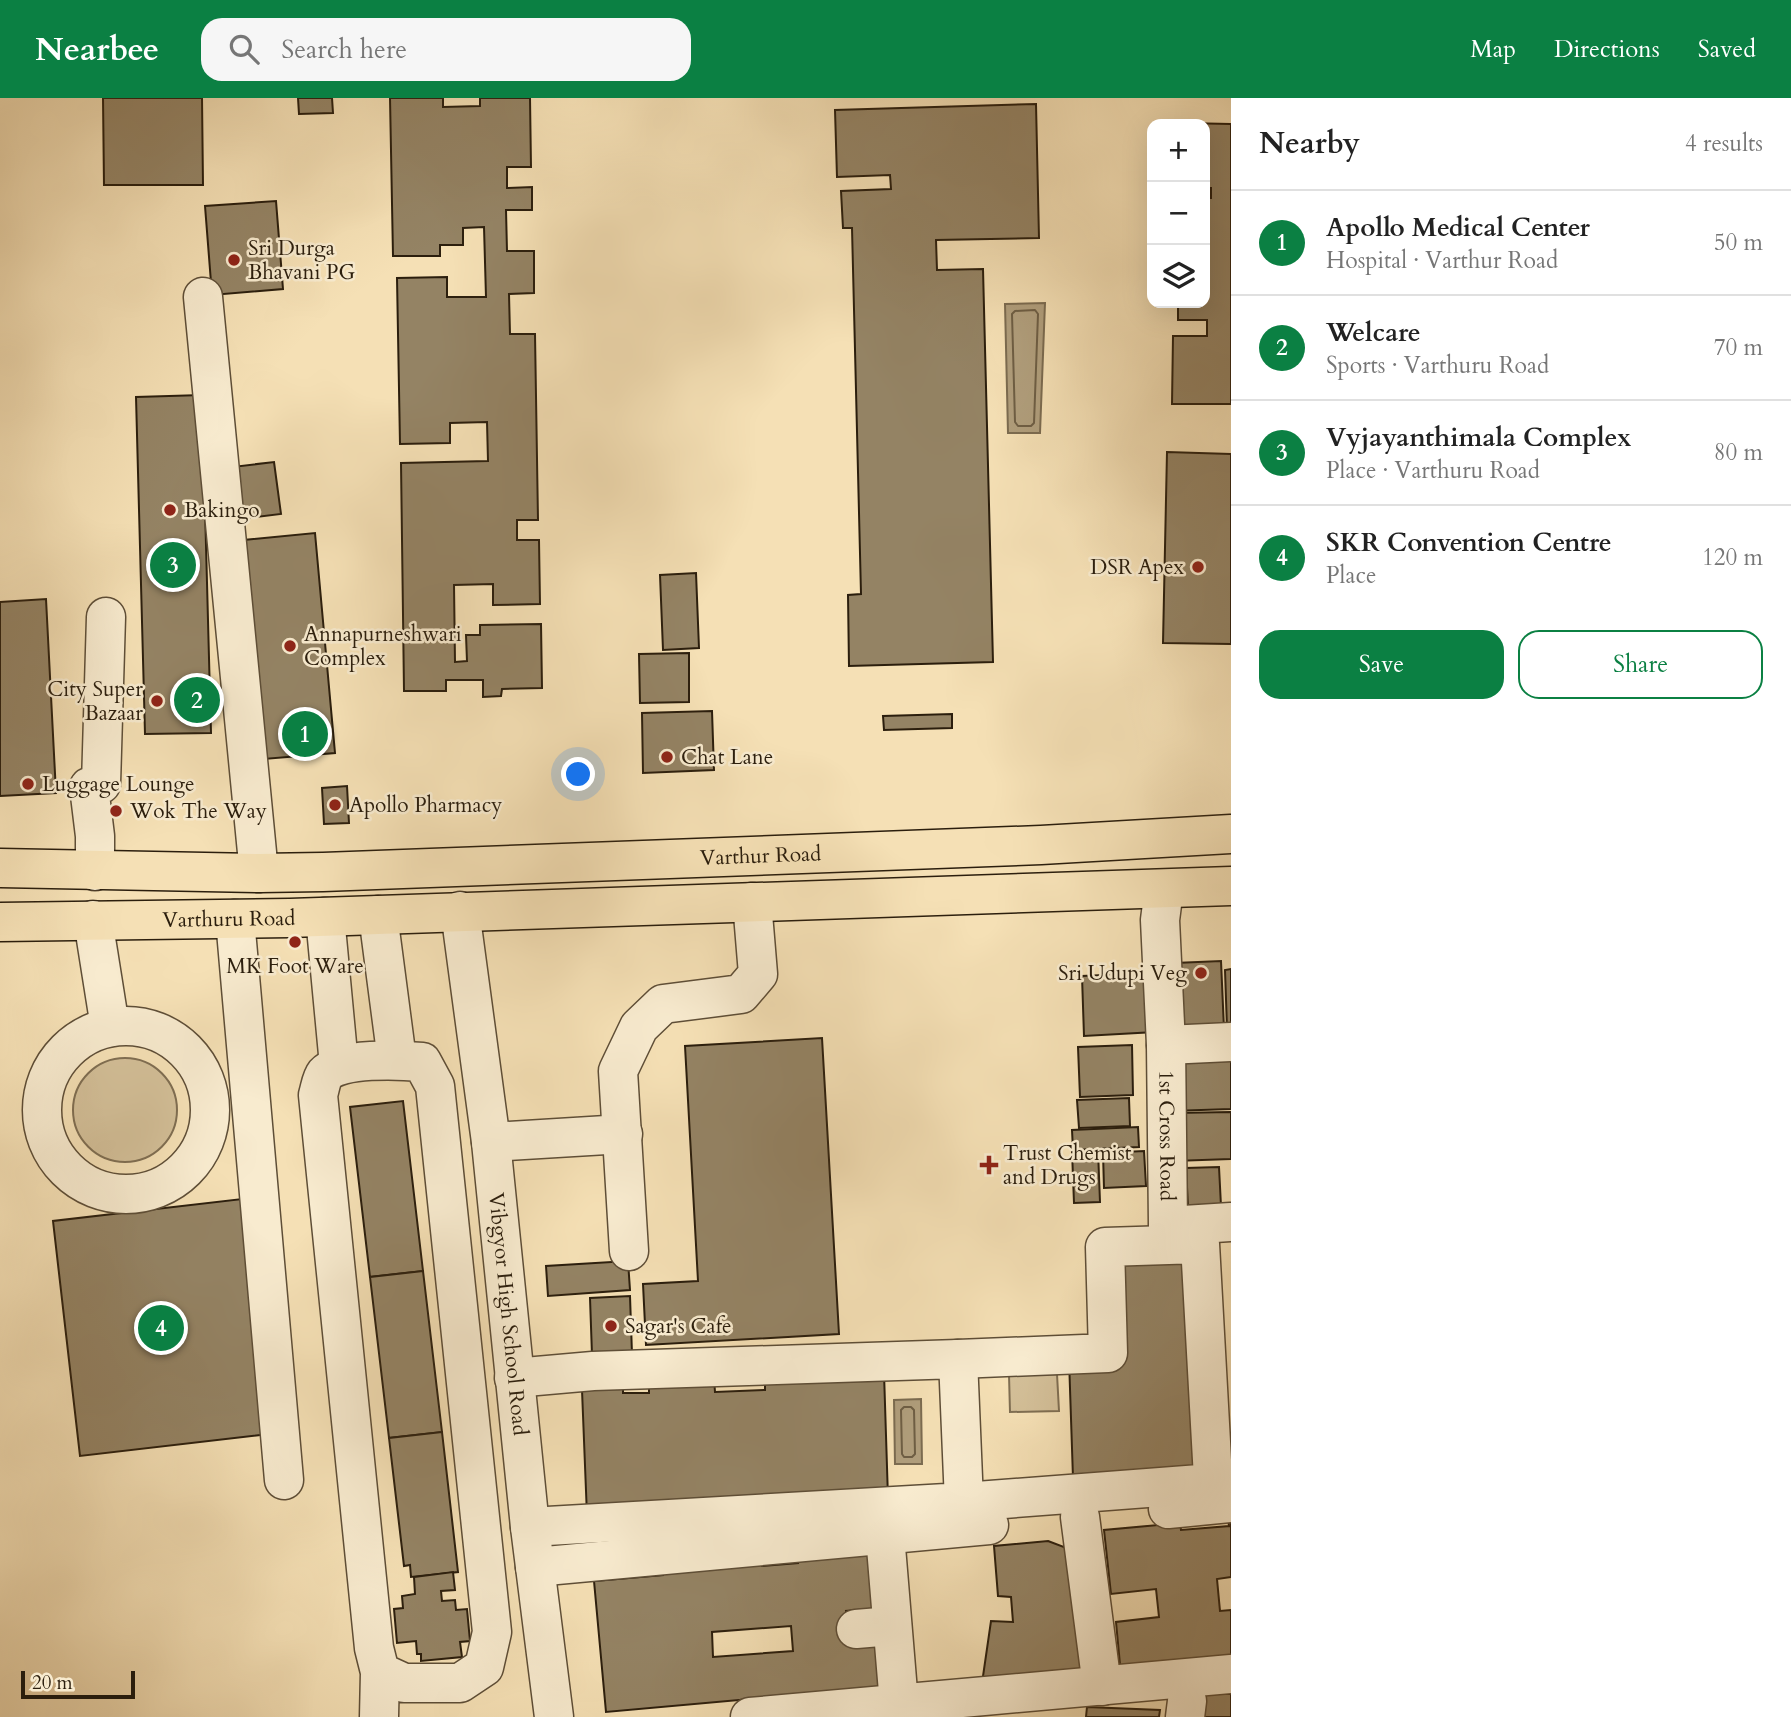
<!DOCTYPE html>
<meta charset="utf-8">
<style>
:root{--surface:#fff;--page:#f6f6f6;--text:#222;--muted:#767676;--line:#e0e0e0;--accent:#0b8043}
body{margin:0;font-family:Cardo,serif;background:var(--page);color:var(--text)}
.controls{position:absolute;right:21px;top:21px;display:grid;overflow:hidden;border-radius:14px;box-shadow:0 7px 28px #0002}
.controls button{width:63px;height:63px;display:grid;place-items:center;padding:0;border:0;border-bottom:2px solid var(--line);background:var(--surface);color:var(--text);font:35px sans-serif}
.scale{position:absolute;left:21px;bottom:18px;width:114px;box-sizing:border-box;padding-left:7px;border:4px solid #2b1e0d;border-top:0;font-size:19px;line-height:24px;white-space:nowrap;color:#2b1e0d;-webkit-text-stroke:5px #f8ebcf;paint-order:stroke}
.you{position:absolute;left:579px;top:677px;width:24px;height:24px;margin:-18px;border:5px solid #fff;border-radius:50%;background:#1a73e8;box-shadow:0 0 0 10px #1a73e833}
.badge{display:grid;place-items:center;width:46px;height:46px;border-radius:50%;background:var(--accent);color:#fff;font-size:23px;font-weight:700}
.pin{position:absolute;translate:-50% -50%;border:4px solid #fff;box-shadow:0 2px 7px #0006}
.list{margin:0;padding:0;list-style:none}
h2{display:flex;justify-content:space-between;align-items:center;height:91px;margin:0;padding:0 28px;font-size:30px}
h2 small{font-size:23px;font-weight:400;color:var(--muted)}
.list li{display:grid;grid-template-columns:46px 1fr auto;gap:21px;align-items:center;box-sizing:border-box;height:105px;padding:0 28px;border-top:2px solid var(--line)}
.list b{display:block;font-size:26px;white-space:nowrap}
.list p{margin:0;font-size:23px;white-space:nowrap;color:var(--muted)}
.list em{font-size:23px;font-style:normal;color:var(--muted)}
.actions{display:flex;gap:14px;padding:21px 28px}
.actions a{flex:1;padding:16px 0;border:2px solid var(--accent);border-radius:21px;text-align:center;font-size:24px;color:var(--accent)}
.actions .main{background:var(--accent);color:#fff}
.icon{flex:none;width:38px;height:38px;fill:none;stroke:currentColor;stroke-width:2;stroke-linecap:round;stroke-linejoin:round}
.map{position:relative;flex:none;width:1231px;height:1619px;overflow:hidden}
header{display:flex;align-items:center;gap:42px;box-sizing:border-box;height:98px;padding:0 35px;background:var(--accent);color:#fff}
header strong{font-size:33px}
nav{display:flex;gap:38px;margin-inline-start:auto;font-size:24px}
.search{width:490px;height:63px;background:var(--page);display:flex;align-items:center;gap:18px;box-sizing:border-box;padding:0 24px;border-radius:21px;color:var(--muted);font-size:26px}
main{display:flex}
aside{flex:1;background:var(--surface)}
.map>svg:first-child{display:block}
</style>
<header>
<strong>Nearbee</strong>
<div class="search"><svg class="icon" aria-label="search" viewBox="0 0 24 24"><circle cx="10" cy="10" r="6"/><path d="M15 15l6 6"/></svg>Search here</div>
<nav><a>Map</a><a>Directions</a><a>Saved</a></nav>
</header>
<main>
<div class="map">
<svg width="1231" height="1619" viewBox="0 0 1231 1619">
<rect width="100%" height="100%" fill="#f5e0b5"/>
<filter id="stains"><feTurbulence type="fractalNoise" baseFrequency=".00286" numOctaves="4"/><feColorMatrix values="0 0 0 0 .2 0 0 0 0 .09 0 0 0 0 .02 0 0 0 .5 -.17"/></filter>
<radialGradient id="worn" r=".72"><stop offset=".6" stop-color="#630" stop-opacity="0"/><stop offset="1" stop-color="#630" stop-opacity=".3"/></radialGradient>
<!-- green -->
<g fill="#d3bf98" stroke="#7f6e52" stroke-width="2">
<circle cx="125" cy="1012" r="52"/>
<polygon points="1057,1276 1059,1313 1010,1314 1009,1277"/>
</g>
<!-- water -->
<g fill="#b09e7c" stroke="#7b6b50" stroke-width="2">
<polygon points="1045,205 1040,335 1008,335 1005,206"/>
<polygon points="921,1301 922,1366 895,1366 894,1302"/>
</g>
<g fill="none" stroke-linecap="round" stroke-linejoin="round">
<!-- shore -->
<g stroke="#6e5e44" stroke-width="2">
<polygon points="1035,212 1038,216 1034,325 1031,328 1018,328 1015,324 1012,216 1015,213"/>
<polygon points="904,1309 911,1309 914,1312 915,1356 912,1359 904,1359 902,1356 901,1312"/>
</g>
</g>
<!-- building -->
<g fill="#948364" stroke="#2b1e0d" stroke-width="2" fill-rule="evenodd">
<polygon points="103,0 202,0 203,87 104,87"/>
<polygon points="298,0 332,0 333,15 299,16"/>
<polygon points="390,0 443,0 443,9 480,8 480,0 530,0 531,69 507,69 507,90 532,89 532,112 506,112 507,153 534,153 534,195 509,196 510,236 535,236 538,422 517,422 517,442 539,442 540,506 493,507 493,486 454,487 455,564 467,563 466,537 480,537 480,527 541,526 542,590 502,591 501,598 483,599 483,582 446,582 446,593 404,593 401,365 488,363 487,324 450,325 450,345 400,346 397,180 447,179 447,199 486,199 484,129 463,130 463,147 440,147 440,158 393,158"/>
<polygon points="1036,6 1039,140 936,142 937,172 983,171 993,564 849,568 848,497 861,496 852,130 843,130 841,93 891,91 890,77 837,79 835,12"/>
<polygon points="1184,25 1231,26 1231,306 1172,306 1173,238 1207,238 1207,222 1178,222 1178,205 1205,205 1205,100 1211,100 1211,90 1205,90 1205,26"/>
<polygon points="276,103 283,191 212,197 205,108"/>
<polygon points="202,297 211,635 145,636 136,299"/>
<polygon points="1167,354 1231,356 1231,546 1163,545"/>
<polygon points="274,364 281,416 240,421 232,369"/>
<polygon points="315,435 335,655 264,661 244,442"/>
<polygon points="696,475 699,550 663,552 660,477"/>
<polygon points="46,501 56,695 0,698 0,504"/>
<polygon points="689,555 689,604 640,605 639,556"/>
<polygon points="712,613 714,672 643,675 642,615"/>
<polygon points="952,616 952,630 884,632 883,618"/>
<polygon points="347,688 349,725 324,726 322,690"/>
<polygon points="1221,863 1224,931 1177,933 1175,865"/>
<polygon points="1231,871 1231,930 1227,930 1225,872"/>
<polygon points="1152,875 1155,934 1084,938 1082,878"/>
<polygon points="822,940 839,1236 646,1247 643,1186 698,1183 685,948"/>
<polygon points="1132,947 1133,997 1080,999 1078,949"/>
<polygon points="1231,957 1231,1011 1172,1013 1170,959"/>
<polygon points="1129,1000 1130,1028 1079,1030 1077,1002"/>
<polygon points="403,1003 423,1173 370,1179 350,1009"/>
<polygon points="1231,1014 1231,1061 1174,1063 1173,1015"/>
<polygon points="1138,1029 1139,1049 1073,1052 1072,1032"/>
<polygon points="1098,1052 1100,1104 1074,1105 1072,1053"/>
<polygon points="1144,1053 1146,1088 1104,1090 1103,1055"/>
<polygon points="1219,1069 1221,1108 1188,1109 1186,1070"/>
<polygon points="242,1101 269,1336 80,1358 53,1123"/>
<polygon points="1197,1151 1206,1375 1073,1380 1069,1261 1118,1259 1114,1154"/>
<polygon points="628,1163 630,1192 548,1198 546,1168"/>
<polygon points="423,1173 442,1334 389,1340 370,1179"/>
<polygon points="630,1198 632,1256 592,1257 590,1200"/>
<polygon points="765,1272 884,1275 888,1400 587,1418 582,1292 623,1290 623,1295 649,1295 649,1282 714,1280 715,1294 765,1292"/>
<polygon points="442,1334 458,1474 411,1479 410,1467 404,1468 389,1340"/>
<polygon points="1231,1420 1231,1479 1217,1481 1220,1513 1231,1512 1231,1565 1121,1577 1116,1524 1159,1519 1156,1491 1111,1496 1104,1432 1180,1425 1181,1432 1229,1428 1228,1421"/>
<polygon points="1048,1443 1064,1449 1075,1462 1084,1575 981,1592 991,1523 1013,1524 1011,1499 998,1498 994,1448"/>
<path d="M873,1449L879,1510L846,1513L849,1545L881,1542L885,1589L606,1614L594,1483L663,1477L662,1467L761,1458L762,1468L798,1465L797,1456ZM791,1528L793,1553L713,1559L712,1534Z"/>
<polygon points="453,1474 455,1492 441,1493 442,1503 455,1502 456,1512 467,1511 470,1543 460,1544 462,1559 421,1563 421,1556 417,1556 416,1543 397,1545 394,1511 403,1510 402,1498 415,1496 414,1479"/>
<polygon points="1197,1595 1231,1596 1231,1619 1196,1619"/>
<polygon points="1087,1609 1160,1612 1159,1619 1086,1619"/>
</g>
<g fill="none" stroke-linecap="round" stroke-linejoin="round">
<defs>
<g id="minor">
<polyline points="203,199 259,775"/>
<polyline points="95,773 95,738 89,689 101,686 106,519"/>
<path id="s1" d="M1164,791L1160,822L1166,947L1168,1128L1231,1124"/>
<path id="s2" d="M460,813L491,1044L530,1429L554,1619"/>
<polyline points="378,817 397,962"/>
<polyline points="325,819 339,967"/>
<polyline points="235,821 284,1382"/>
<polyline points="93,822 110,929"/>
<circle cx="126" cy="1012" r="84"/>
<polyline points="1166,947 1231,944"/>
<polyline points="491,1044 623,1036"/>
<polyline points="629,1153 618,973 639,929 663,906 741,896 758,876 752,804"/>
<polyline points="958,1261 1108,1255 1105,1149 1200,1146 1213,1380 1200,1386 964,1404"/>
<polyline points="514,1280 593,1273 958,1261 964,1404 530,1429"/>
<polyline points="1168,1411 1231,1405"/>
<polyline points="1080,1419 1102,1588"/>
<polyline points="885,1437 899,1606"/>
<polyline points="535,1469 989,1427"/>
<polyline points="856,1531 892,1528"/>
<path d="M379,1619L380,1574L374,1550L318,997C320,991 321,981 325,976C340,959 400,962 422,964L435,988L492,1534L484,1569L460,1585H404L380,1574"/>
<polyline points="750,1619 1231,1576"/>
<polyline points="1185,1619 1187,1603"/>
</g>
<g id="major">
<path id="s3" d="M0,770L259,775L323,774L1041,747L1231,736"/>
<path id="s4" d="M0,824L290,820L1231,788"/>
</g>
</defs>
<!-- minor casing -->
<use href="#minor" stroke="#5e4e37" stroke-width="41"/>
<!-- major casing -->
<use href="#major" stroke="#2b1e0d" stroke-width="41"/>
<!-- minor -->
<use href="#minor" stroke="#f8ebcf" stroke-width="38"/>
<!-- major -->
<use href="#major" stroke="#f5e0b5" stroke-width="38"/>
</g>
<!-- markers -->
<g fill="#8f2418" stroke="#f8ebcf" stroke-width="2.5">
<circle cx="234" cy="162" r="7"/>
<circle cx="170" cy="412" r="7"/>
<circle cx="1198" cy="469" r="7"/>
<circle cx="290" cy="548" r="7"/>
<circle cx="157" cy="603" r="7"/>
<circle cx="667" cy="659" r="7"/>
<circle cx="28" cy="686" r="7"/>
<circle cx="335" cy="707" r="7"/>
<circle cx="116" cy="713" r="7"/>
<circle cx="295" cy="844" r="7"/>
<circle cx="1201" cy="875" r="7"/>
<path d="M985.5 1056.5h7v7h7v7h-7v7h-7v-7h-7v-7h7z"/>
<circle cx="611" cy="1228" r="7"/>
</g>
<g text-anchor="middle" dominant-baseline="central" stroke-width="5" stroke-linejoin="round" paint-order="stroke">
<!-- poi labels -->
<g font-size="21" fill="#2b1e0d" stroke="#f8ebcf" text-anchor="start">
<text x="248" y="150">Sri Durga<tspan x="248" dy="24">Bhavani PG</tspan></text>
<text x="184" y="412">Bakingo</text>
<text x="1184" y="469" text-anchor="end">DSR Apex</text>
<text x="304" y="536">Annapurneshwari<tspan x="304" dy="24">Complex</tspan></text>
<text x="143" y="591" text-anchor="end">City Super<tspan x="143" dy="24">Bazaar</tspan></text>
<text x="681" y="659">Chat Lane</text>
<text x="42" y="686">Luggage Lounge</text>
<text x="349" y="707">Apollo Pharmacy</text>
<text x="130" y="713">Wok The Way</text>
<text x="295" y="868" text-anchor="middle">MK Foot Ware</text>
<text x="1187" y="875" text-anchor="end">Sri Udupi Veg</text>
<text x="1003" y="1055">Trust Chemist<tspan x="1003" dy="24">and Drugs</tspan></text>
<text x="625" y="1228">Sagar's Cafe</text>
</g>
<!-- street labels -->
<g font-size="21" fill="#2b1e0d" stroke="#f8ebcf">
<text stroke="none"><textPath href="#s3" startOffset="761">Varthur Road</textPath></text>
<text stroke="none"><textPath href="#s4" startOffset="229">Varthuru Road</textPath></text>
<text stroke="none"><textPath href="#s1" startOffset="247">1st Cross Road</textPath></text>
<text stroke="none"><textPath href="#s2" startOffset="406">Vibgyor High School Road</textPath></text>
</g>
</g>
<rect width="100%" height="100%" filter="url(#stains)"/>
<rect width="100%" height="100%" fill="url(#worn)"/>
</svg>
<div class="controls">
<button>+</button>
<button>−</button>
<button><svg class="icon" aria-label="layers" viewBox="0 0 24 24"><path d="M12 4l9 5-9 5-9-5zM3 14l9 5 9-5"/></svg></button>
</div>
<div class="scale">20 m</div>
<div class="you"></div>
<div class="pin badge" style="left:305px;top:636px">1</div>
<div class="pin badge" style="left:197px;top:602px">2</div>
<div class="pin badge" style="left:173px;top:467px">3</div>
<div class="pin badge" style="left:161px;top:1230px">4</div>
</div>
<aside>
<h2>Nearby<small>4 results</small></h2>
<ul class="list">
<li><span class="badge">1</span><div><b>Apollo Medical Center</b><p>Hospital · Varthur Road</p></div><em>50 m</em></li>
<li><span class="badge">2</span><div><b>Welcare</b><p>Sports · Varthuru Road</p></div><em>70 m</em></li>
<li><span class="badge">3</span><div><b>Vyjayanthimala Complex</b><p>Place · Varthuru Road</p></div><em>80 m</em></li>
<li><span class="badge">4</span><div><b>SKR Convention Centre</b><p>Place</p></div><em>120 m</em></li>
</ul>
<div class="actions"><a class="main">Save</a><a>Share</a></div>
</aside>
</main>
